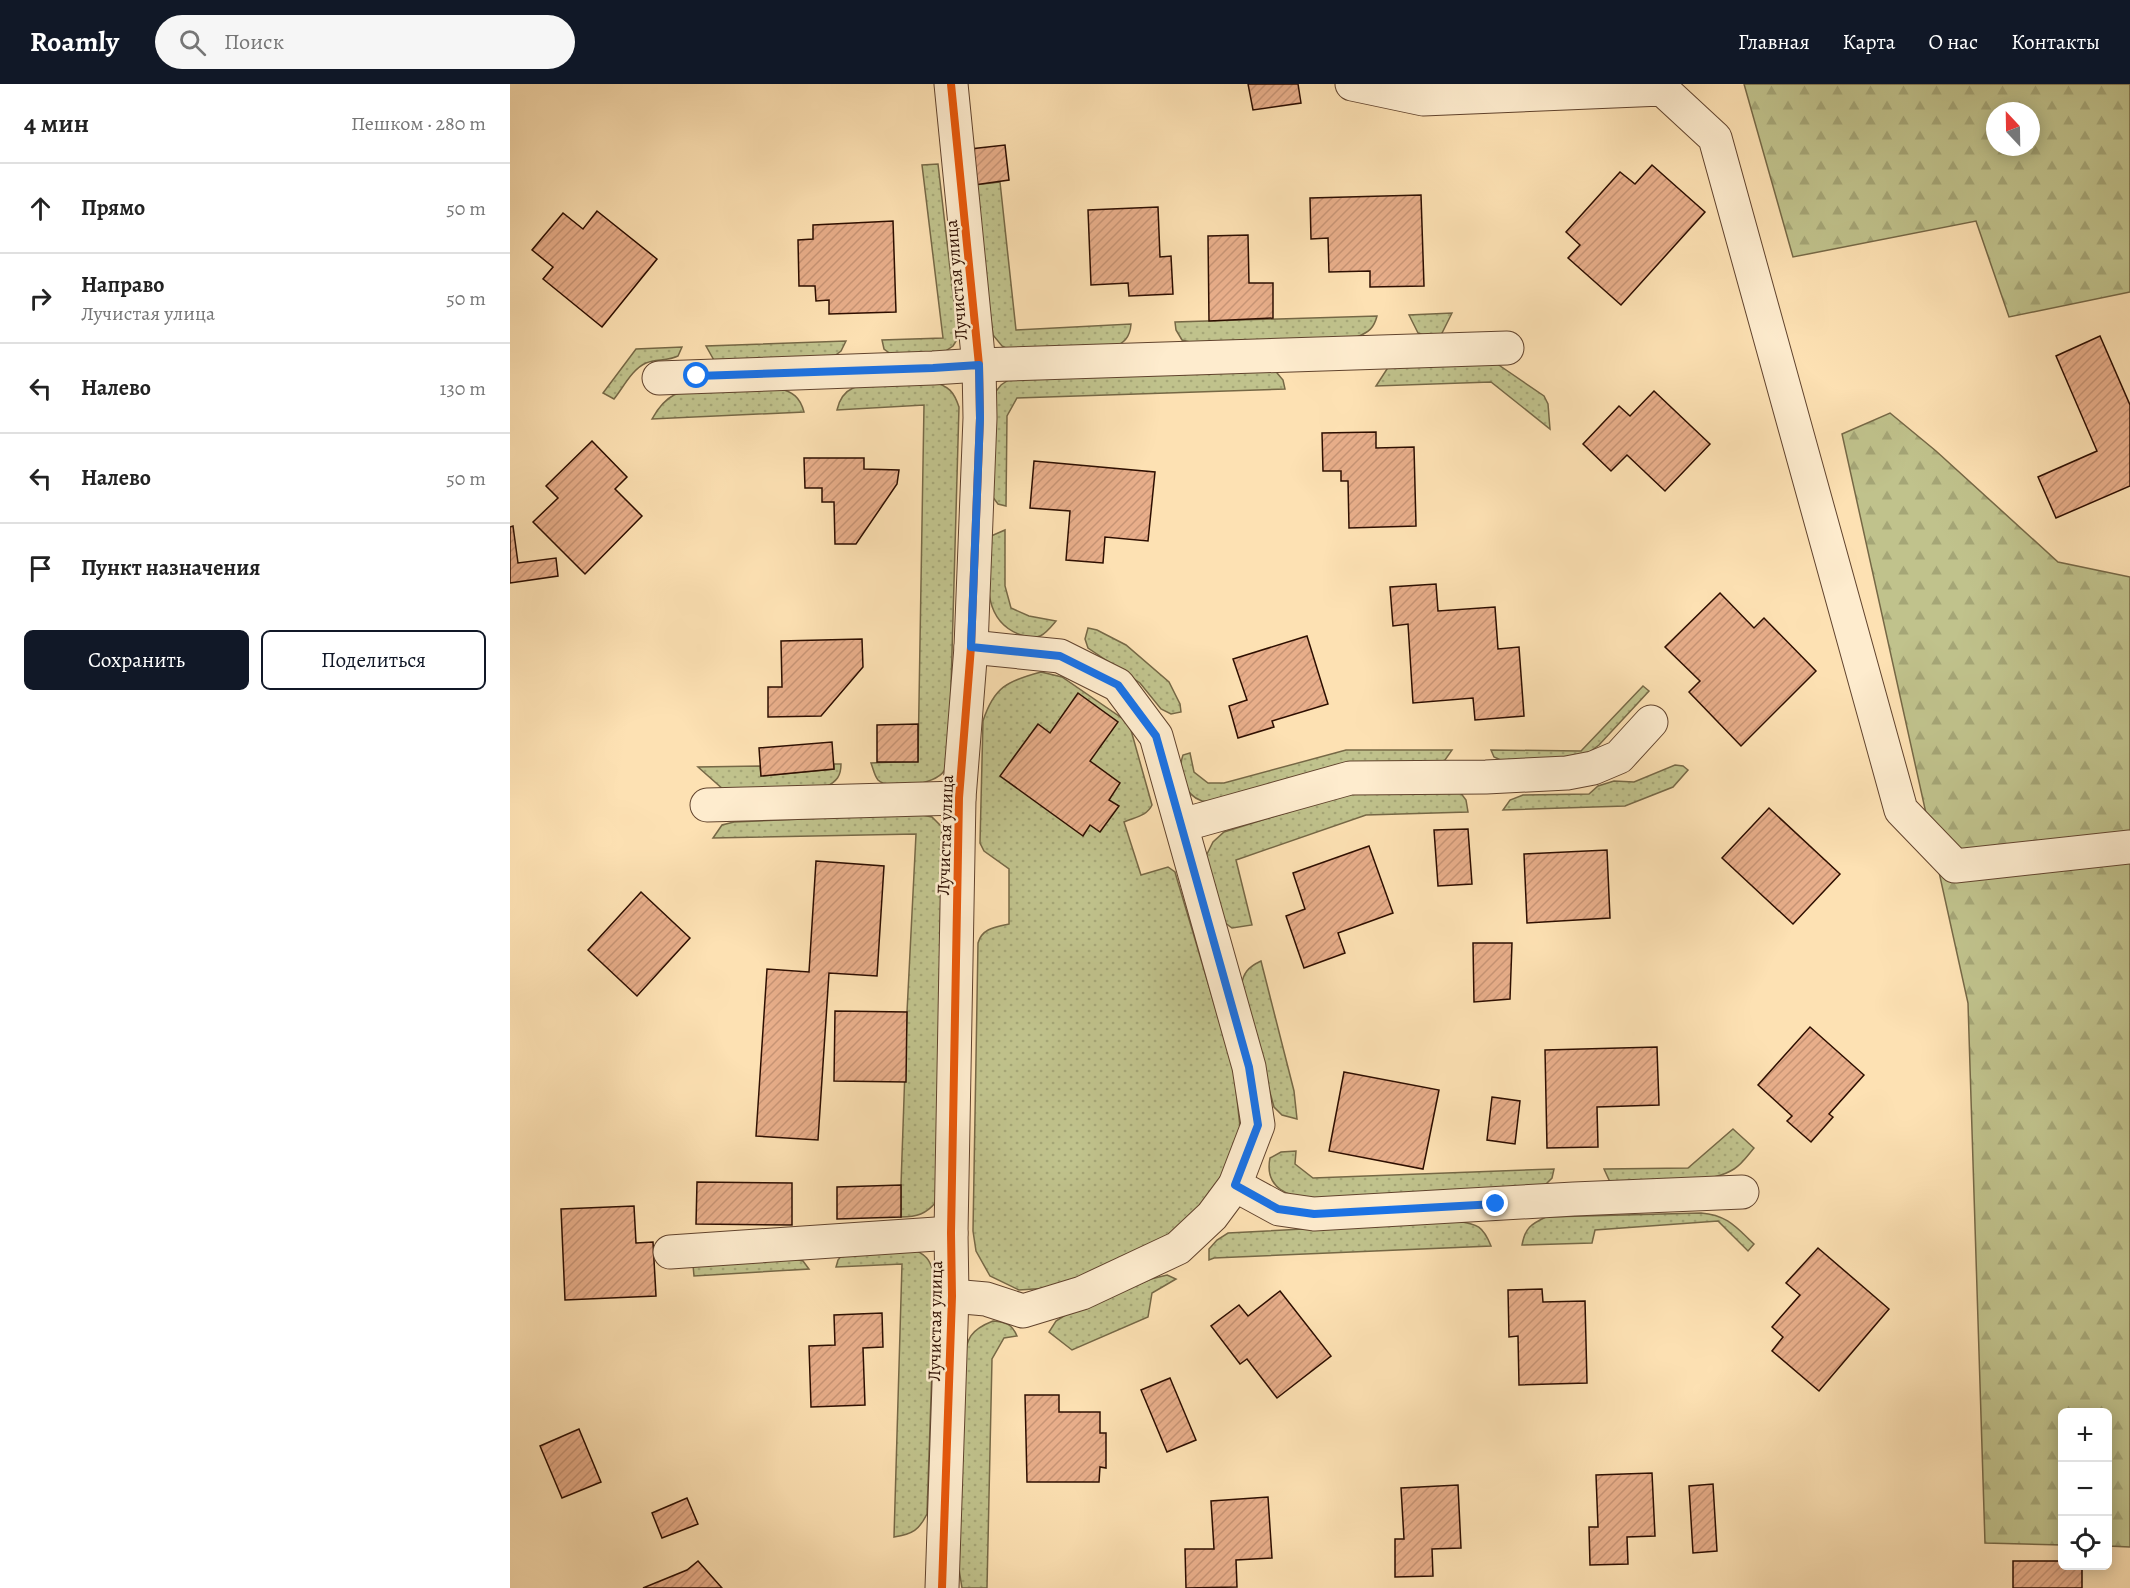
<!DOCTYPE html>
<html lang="ru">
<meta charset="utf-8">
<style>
:root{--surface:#fff;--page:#f6f6f6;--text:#222;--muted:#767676;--line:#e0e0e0;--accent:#111827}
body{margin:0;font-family:Alegreya,serif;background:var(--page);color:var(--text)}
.controls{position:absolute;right:18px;bottom:18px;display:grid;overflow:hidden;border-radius:9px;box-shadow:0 3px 15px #0003}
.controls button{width:54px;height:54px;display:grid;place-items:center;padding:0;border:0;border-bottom:2px solid var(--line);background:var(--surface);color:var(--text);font:30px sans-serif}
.compass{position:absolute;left:1476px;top:18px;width:54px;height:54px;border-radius:50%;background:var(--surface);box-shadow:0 3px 15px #0003;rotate:338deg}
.stop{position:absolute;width:18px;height:18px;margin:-14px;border:4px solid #1a73e8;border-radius:50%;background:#fff}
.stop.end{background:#1a73e8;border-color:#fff;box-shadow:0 2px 6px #0008}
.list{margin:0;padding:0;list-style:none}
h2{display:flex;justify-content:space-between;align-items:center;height:78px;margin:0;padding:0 24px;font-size:26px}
h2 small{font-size:20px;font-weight:400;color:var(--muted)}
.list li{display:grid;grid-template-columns:39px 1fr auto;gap:18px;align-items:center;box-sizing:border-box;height:90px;padding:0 24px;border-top:2px solid var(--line)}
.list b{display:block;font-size:22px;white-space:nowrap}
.list p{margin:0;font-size:20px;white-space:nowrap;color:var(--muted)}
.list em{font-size:20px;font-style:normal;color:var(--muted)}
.actions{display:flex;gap:12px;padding:18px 24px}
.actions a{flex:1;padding:14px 0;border:2px solid var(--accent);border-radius:9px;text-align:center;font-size:21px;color:var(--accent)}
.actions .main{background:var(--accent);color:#fff}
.icon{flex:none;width:33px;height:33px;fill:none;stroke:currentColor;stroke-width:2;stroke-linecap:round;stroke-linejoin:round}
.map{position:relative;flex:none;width:1620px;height:1504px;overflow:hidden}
header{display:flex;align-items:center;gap:36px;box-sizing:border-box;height:84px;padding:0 30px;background:var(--accent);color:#fff}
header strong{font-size:28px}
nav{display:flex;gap:33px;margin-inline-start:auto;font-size:21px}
.search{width:420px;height:54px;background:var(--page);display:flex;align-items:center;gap:15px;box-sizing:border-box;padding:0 21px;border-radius:33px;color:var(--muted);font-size:22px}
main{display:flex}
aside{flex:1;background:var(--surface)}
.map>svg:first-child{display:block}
</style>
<header>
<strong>Roamly</strong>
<div class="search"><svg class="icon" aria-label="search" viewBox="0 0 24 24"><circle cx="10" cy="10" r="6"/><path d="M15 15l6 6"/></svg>Поиск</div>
<nav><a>Главная</a><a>Карта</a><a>О нас</a><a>Контакты</a></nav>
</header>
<main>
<aside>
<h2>4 мин<small>Пешком · 280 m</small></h2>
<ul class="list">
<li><svg class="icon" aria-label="ahead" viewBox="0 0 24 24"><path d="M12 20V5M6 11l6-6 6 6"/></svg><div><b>Прямо</b></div><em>50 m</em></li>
<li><svg class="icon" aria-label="right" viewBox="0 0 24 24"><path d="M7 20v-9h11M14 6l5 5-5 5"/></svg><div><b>Направо</b><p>Лучистая улица</p></div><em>50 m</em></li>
<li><svg class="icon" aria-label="left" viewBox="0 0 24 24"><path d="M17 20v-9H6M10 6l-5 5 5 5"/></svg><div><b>Налево</b></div><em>130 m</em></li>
<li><svg class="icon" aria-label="left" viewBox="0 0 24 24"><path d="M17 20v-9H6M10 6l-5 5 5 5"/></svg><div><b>Налево</b></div><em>50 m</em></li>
<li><svg class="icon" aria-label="arrive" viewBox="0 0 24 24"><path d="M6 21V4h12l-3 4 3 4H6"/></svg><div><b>Пункт назначения</b></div></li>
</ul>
<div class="actions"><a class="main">Сохранить</a><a>Поделиться</a></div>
</aside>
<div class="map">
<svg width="1620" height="1504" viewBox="0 0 1620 1504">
<defs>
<pattern id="grass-dots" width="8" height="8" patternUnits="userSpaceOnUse" patternTransform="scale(1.5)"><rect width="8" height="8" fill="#c0c28c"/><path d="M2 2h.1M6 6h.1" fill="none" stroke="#a5a677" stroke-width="1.8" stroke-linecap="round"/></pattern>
<pattern id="forest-firs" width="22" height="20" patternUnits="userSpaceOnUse" patternTransform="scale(1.5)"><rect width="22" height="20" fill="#c0c28c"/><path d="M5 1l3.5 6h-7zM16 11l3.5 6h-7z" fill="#a5a677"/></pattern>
<pattern id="building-hatch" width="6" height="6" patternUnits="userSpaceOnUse" patternTransform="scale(1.5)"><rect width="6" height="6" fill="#e8ae8a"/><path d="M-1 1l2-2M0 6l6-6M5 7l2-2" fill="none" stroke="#c79475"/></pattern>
</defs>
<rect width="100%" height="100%" fill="#fde1b3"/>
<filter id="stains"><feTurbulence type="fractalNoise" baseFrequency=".00333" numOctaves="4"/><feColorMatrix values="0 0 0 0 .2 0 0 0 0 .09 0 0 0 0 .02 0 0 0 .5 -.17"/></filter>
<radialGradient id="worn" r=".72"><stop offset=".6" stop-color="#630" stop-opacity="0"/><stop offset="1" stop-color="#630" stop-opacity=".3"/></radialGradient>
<!-- grass -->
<g fill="url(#grass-dots)" stroke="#766846" stroke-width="1.5">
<polygon points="428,80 448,254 443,262 434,268 382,271 374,265 372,256 433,254 412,81"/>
<path d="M490,98L506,246L621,240C620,254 614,259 601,265L500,266L492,262L483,251L464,101Z"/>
<polygon points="942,229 931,251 919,253 908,249 899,231"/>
<path d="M867,232C864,244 859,248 847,253L684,259L672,256L666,246L665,238Z"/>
<polygon points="336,257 331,267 323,273 205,278 196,262"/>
<path d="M172,263L168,272C158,277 146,275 136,279C122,285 113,304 104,315L93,309L126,265Z"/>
<polygon points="980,275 1034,312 1038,320 1040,345 981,298 866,302 877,285 886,278"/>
<polygon points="762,283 773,296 775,305 507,314 497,332 496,422 488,420 482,412 483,311 491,301 500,295"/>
<path d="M423,298C439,302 444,308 449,323L439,674C438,678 436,684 434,687C425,701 380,707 368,696C364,691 363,684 361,679L408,677L414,321L327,326C329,317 334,308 343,304C362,296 402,299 423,298Z"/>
<path d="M268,304C283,308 290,313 294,328L142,335C147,326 154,316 164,311C185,302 242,305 268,304Z"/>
<path d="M495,446V502L501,524L519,532L546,537C535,550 529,558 511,551C468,536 479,488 481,452Z"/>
<polygon points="578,544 587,546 616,561 659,598 670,620 671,628 661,630 651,625 630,599 578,564 575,555"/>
<path d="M531,588L552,593L619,639L642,721C637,732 625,733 614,738L631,791L658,783L665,788L667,795L724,986L730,1043L715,1092L692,1124L657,1152L564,1197L539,1204L509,1206L480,1192L466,1167L463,1147L468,859C472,844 486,843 499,840V785L474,767L470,759L473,637C484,603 497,597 531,588Z"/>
<polygon points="1133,602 1139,607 1089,661 1074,672 993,677 984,673 981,666 1071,667"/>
<path d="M836,666H942L935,676L926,680L708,718C703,717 697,718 692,717C674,711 667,688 673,671L680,669L684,688L698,699H714Z"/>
<path d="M324,680H331C331,692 327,697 316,703L214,706L188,683L250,682L251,692L324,685Z"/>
<polygon points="1165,681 1173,682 1178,686 1163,703 1115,722 993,726 1000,716 1013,711 1079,710 1088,702 1104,697 1124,698"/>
<polygon points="856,708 950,708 956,716 958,728 856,731 726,776 742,841 722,844 714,838 696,772 703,758 714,748 826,713"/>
<path d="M407,730L422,733L432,743L426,1118C416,1130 407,1133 391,1133V1101L397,928L406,750L203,754L212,741L224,738Z"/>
<path d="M751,877L784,1007L787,1035L772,1031L764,1023L731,903C733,889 738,883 751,877Z"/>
<path d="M1223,1045L1244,1064C1238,1071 1232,1080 1224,1085C1196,1103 1134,1097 1100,1098L1094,1085L1178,1084Z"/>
<path d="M786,1067L785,1080L803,1094L1044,1085L1042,1094L1035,1101L803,1115C778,1113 754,1104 760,1074L771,1068Z"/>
<path d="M1191,1129C1217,1131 1226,1143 1244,1160L1238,1167L1208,1137L1085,1146L1082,1159L1012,1161C1015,1144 1021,1140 1036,1133Z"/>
<path d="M946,1137C968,1140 973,1142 981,1162L704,1174L699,1176V1165L707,1156L718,1149Z"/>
<path d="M396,1162C416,1170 421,1174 425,1196L417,1430C409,1446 403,1450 384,1453L392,1180L326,1183L328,1176L335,1167Z"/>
<polygon points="279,1174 293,1177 299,1185 184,1192 183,1181"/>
<polygon points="657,1191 666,1195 642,1209 638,1233 562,1266 539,1248 546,1237 557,1230 641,1195"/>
<path d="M483,1237C496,1238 502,1240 507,1252L494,1254L482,1275L477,1504H452L449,1485L453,1278C457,1254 460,1246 483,1237Z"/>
</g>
<!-- forest -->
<g fill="url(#forest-firs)" stroke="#766846" stroke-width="1.5" fill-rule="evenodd">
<path d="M1234,0H1620V208L1499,233L1466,137L1283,173ZM1485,27H1521V63H1485Z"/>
<polygon points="1380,329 1426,367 1548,478 1620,493 1620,1463 1598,1462 1598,1328 1552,1328 1552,1461 1475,1459 1458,919 1332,350"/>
</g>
<!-- building -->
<g fill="url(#building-hatch)" stroke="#2d0e00" stroke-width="1.5">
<polygon points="738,0 788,0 791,19 743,26"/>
<polygon points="495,61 499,96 464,101 460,65"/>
<polygon points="1142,81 1195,128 1111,221 1058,174 1070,161 1056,148 1110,88 1125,100"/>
<polygon points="911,111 914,202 860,203 860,187 819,188 818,154 801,155 800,114"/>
<polygon points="648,123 650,173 661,172 663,210 619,212 618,199 581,201 578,126"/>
<polygon points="87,127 147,175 92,243 33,195 43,183 22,166 53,129 73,145"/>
<polygon points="383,137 386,228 319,230 319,216 306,217 305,202 289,202 288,156 303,155 303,141"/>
<polygon points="738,151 739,199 763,199 763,234 699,237 698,152"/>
<polygon points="1590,252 1620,321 1620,402 1546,434 1528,393 1587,367 1546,272"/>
<polygon points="1144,307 1200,360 1155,407 1117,371 1101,387 1073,360 1109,322 1120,332"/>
<polygon points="866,348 866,364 904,363 906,442 839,444 838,397 831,397 831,387 813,387 812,349"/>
<polygon points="82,357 117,393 105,405 132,432 75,490 23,438 48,414 36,402"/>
<polygon points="294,374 354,374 354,385 389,386 387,400 346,460 325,460 324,418 312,418 312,404 295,404"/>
<polygon points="524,377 645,388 638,457 595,453 593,479 556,476 560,427 520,424"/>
<polygon points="3,442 8,479 46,474 48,492 0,499 0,443"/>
<polygon points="926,500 928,527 985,523 988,565 1009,563 1014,632 965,636 963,614 903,619 898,540 883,542 880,503"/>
<polygon points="1210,509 1244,544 1254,534 1306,587 1231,662 1179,608 1190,597 1155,563"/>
<polygon points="797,552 818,620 762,637 764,643 728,654 719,622 737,616 723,575"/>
<polygon points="352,555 353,583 311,632 258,633 258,603 272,603 271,557"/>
<polygon points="568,609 608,638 580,677 610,699 599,716 609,722 590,748 580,741 573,752 490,692 528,640 540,649"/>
<polygon points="408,640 408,678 367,678 367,641"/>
<polygon points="322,658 324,685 251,692 249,664"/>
<polygon points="1259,724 1330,790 1283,840 1212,774"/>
<polygon points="958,745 962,800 928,802 924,746"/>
<polygon points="859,762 883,829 828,849 835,869 794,884 776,832 795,825 783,789"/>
<polygon points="1097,766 1100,834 1017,839 1014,770"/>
<polygon points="306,777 374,782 367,892 319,889 308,1056 246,1052 257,885 299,888"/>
<polygon points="131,808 180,854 127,912 78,866"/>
<polygon points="963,859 1002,859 1000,915 964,918"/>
<polygon points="325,927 397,928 396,998 324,997"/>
<polygon points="1300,943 1354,991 1319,1030 1323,1033 1301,1058 1277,1037 1282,1032 1248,1001"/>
<polygon points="1147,963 1149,1021 1087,1023 1088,1063 1037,1064 1035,966"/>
<polygon points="834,988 929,1006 913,1085 819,1067"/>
<polygon points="982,1013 1010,1017 1005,1060 977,1056"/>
<polygon points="187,1098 282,1099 282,1141 186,1140"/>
<polygon points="391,1101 391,1133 327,1135 327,1103"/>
<polygon points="124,1122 126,1159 143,1158 146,1212 55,1216 51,1125"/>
<polygon points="1308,1164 1379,1225 1309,1307 1262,1267 1273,1253 1262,1243 1290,1211 1276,1199"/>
<polygon points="1032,1205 1033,1218 1075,1217 1077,1299 1009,1301 1008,1252 999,1253 998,1206"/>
<polygon points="770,1207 821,1272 767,1314 737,1275 730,1280 701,1242 729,1221 738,1232"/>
<polygon points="372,1229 373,1263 353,1264 355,1321 301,1323 299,1262 325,1261 324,1231"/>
<polygon points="660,1294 686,1356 657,1368 631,1306"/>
<polygon points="515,1311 549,1311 549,1328 590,1328 590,1349 596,1349 596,1384 590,1383 589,1398 517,1398"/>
<polygon points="69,1345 91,1398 52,1414 30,1362"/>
<polygon points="1142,1389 1145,1452 1117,1453 1118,1480 1080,1481 1079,1443 1088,1443 1086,1391"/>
<polygon points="1203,1400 1207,1467 1183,1469 1179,1402"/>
<polygon points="948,1401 951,1464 922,1465 923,1492 885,1493 885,1455 894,1455 891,1404"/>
<polygon points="758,1413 762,1474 726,1476 727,1503 676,1504 675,1465 704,1465 701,1417"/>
<polygon points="177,1414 188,1440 152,1454 142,1429"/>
<polygon points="188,1477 212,1504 133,1504 177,1486"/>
<polygon points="1503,1477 1552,1477 1552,1482 1572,1482 1572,1504 1503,1504"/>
</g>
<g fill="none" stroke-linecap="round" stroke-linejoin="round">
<defs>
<g id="minor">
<polyline points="842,0 913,15 1152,5 1205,54 1391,726 1445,782 1620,763"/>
<polyline points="149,294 423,284 469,281 997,264"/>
<polyline points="197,721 449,714"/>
<polyline points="672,741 840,694 976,693 1057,689 1083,684 1109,673 1141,638"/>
<polyline points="725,1101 769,1125 804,1130 1064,1115 1232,1108"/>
<polyline points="160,1168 441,1149"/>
<polyline points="442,1212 476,1215 513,1227 572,1209 668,1164 702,1132 725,1101 748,1041 739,983 646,652 608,601 550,572 461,563"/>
<polyline points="432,1504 442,1212 441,1149 449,714 461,563 470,334 469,281 441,0"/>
</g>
</defs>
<!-- minor casing -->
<use href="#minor" stroke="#61432d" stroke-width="35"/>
<!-- minor -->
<use href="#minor" stroke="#feecce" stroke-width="33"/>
<defs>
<polyline id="cycleway" points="432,1504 442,1212 441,1149 449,714 461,563 470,334 469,281 441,0"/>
</defs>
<!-- cycleway casing -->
<use href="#cycleway" stroke="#feecce" stroke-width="11"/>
<!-- cycleway -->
<use href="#cycleway" stroke="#e8590c" stroke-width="8"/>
</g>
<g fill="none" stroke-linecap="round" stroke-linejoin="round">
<!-- route -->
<polyline stroke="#1a73e8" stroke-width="8" points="187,292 423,284 469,281 470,334 461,563 550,572 608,601 646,652 739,983 748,1041 725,1101 768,1125 804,1130 986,1120"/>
</g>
<g text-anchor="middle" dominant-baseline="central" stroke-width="5" stroke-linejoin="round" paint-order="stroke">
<!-- street labels -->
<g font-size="18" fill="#2d0e00" stroke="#feecce">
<text transform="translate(446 196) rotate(-95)">Лучистая улица</text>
<text transform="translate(435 751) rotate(-88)">Лучистая улица</text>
<text transform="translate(425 1237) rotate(-89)">Лучистая улица</text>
</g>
</g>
<rect width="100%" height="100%" filter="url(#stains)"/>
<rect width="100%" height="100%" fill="url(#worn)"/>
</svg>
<div class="controls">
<button>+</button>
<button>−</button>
<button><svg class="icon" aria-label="locate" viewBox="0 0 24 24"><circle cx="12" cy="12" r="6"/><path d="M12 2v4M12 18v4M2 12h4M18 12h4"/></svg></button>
</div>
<svg class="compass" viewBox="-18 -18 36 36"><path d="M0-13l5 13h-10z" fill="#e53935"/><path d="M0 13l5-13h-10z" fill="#767676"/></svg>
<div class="stop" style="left:187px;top:292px"></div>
<div class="stop end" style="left:986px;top:1120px"></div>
</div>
</main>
